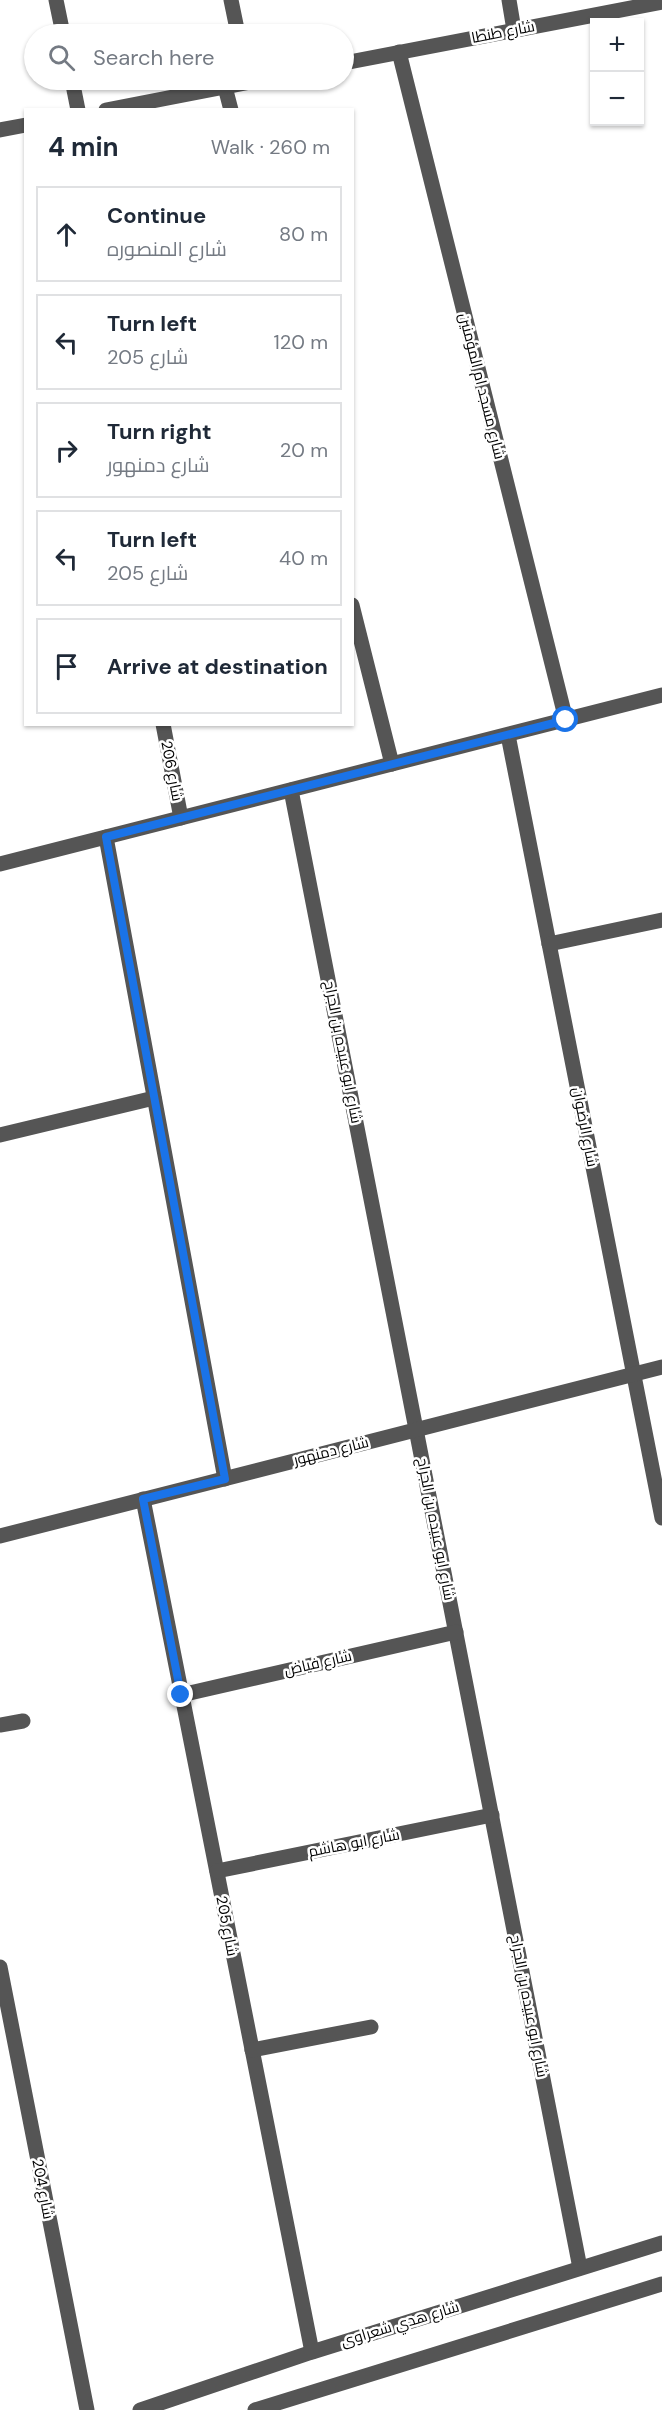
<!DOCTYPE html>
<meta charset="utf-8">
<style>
:root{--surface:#fff;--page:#f2f2f3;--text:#1f2937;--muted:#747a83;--line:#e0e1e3}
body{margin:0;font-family:"DM Sans",Cairo,sans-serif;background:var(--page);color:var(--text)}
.controls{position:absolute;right:18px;top:18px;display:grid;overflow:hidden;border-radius:0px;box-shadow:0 2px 4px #0004}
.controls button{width:54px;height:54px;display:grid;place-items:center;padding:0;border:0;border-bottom:2px solid var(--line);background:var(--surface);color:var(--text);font:30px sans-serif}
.stop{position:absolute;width:18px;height:18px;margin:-14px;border:4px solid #1a73e8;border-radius:50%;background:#fff}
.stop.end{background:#1a73e8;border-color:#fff;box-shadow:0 2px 6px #0008}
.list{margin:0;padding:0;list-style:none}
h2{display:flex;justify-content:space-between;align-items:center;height:78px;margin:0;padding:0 24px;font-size:26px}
h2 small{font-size:20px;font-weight:400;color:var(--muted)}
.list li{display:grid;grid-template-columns:39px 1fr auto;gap:18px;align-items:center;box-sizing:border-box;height:96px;margin:0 12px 12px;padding:0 12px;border:2px solid var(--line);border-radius:0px}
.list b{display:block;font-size:22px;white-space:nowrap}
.list p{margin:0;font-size:20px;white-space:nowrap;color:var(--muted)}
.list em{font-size:20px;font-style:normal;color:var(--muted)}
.icon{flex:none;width:33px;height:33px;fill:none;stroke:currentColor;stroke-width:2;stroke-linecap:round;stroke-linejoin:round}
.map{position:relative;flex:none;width:662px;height:2410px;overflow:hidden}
.search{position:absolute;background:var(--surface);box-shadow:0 2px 4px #0004;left:24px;top:24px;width:330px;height:66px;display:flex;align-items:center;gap:15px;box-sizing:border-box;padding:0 21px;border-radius:33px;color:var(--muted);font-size:22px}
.panel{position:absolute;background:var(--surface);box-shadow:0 2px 4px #0004;left:24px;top:108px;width:330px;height:618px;border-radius:0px}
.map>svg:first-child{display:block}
</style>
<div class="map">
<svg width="662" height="2410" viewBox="0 0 662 2410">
<rect width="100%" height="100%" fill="#fff"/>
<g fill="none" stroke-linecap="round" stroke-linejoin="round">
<!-- minor -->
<g stroke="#555" stroke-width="15">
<polyline points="56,0 63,34"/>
<polyline points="231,0 238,34"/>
<polyline points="509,0 514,30"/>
<polyline points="399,52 566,720"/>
<polyline points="344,63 662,2"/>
<polyline points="72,80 78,110"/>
<polyline points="225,87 231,110"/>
<polyline points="106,110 261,80"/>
<polyline points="0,130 26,125"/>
<polyline points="352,605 392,764"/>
<polyline points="163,724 181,818"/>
<polyline points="508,735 662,1518"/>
<polyline points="291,790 580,2268"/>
<polyline points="106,837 225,1479"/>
<polyline points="0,864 662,695"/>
<polyline points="549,944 662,920"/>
<polyline points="0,1135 154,1098"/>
<polyline points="143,1499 312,2352"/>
<polyline points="0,1536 662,1367"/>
<polyline points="181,1695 456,1632"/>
<polyline points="0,1725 23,1721"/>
<polyline points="217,1871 492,1815"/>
<polyline points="0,1967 87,2410"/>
<polyline points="252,2050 371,2027"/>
<polyline points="140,2410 312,2352 662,2243"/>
<polyline points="255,2410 662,2284"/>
</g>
</g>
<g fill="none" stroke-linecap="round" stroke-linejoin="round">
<!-- route -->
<polyline stroke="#1a73e8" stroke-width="8" points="181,1695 143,1499 225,1479 106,837 566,720"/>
</g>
<g text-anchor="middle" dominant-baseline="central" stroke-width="5" stroke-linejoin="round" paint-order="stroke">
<!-- street labels -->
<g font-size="15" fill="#000" stroke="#fff">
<text transform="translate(503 32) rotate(-11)">شارع طنطا</text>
<text transform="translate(482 386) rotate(76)">شارع مسجد ام المؤمنين</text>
<text transform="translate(172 771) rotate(79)">شارع 206</text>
<text transform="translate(343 1052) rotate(79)">شارع ابو عبيده بن الجراح</text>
<text transform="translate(585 1127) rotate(79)">شارع الرضوان</text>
<text transform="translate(331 1451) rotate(-14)">شارع دمنهور</text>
<text transform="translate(436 1529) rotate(79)">شارع ابو عبيده بن الجراح</text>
<text transform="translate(318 1663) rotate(-13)">شارع فياض</text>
<text transform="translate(354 1843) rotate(-11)">شارع ابو هاشم</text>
<text transform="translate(227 1926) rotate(79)">شارع 205</text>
<text transform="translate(529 2006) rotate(79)">شارع ابو عبيده بن الجراح</text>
<text transform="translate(43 2189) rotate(79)">شارع 204</text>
<text transform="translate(400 2324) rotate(-17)">شارع هدي شعراوى</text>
</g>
</g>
</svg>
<div class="controls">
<button>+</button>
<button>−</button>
</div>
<div class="stop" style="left:566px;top:720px"></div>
<div class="stop end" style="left:181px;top:1695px"></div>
<div class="search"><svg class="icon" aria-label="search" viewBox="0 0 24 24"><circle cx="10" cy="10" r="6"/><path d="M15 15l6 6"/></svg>Search here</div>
<section class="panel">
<h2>4 min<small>Walk · 260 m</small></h2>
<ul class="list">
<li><svg class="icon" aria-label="ahead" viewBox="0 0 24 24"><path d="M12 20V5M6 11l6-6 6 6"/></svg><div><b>Continue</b><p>شارع المنصوره</p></div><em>80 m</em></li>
<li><svg class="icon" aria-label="left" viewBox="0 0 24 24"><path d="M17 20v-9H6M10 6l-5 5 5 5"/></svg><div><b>Turn left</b><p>شارع 205</p></div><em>120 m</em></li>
<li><svg class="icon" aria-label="right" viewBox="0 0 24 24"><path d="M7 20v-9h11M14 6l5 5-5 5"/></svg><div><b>Turn right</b><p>شارع دمنهور</p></div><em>20 m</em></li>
<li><svg class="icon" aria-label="left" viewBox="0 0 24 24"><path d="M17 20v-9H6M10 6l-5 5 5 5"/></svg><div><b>Turn left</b><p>شارع 205</p></div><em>40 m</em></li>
<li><svg class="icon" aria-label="arrive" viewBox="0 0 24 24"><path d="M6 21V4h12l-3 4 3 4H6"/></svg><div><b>Arrive at destination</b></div></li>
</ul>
</section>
</div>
